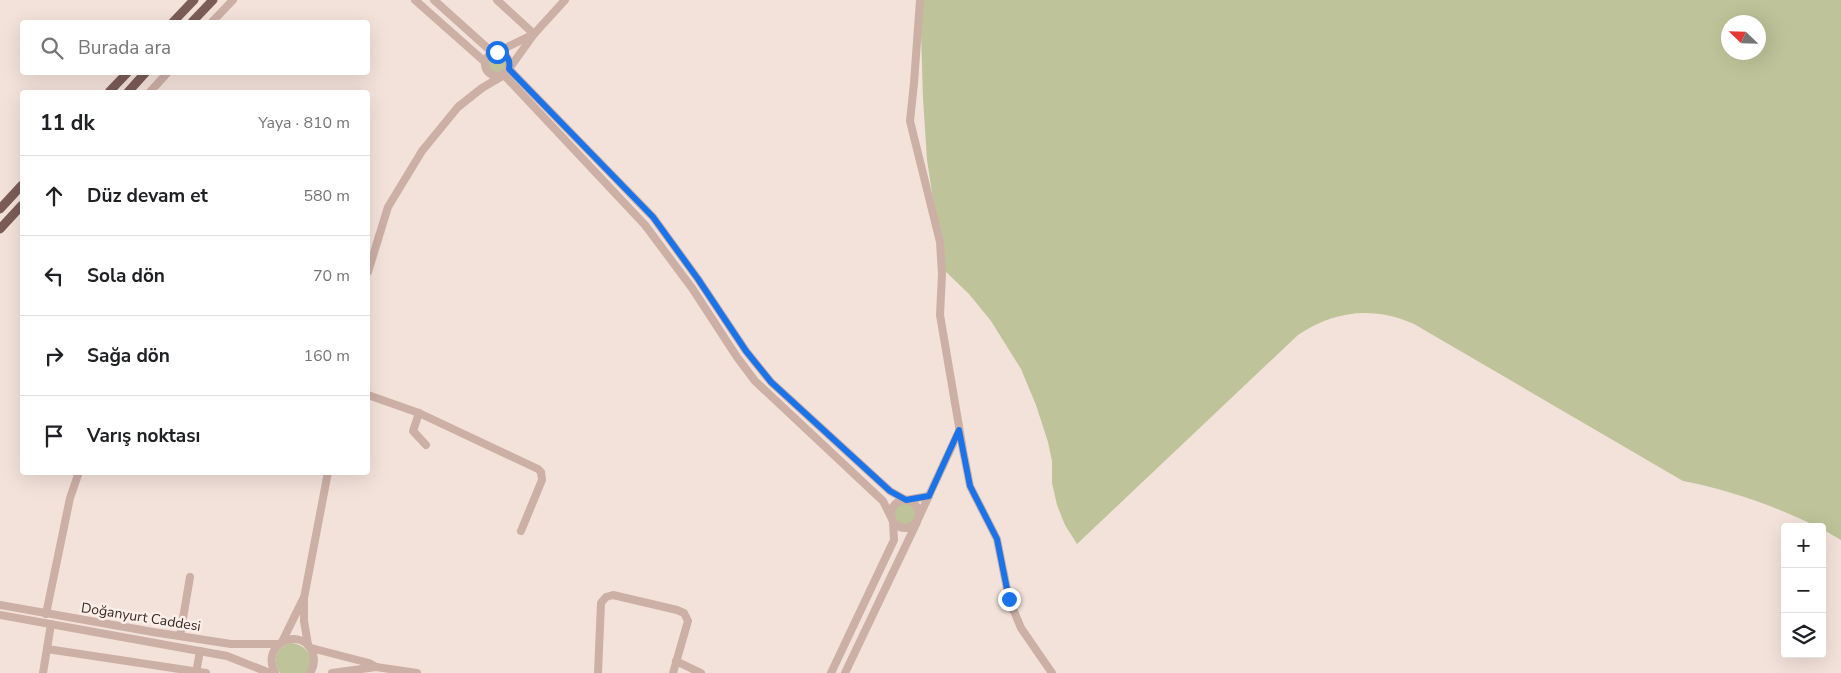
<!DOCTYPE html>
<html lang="tr">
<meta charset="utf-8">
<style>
:root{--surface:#fff;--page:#f2f2f2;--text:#202124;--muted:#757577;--line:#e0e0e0}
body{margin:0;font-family:"Nunito Sans",sans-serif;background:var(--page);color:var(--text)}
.controls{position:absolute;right:15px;bottom:15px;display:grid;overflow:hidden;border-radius:5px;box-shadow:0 5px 20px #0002}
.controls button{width:45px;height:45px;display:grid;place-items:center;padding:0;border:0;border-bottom:1px solid var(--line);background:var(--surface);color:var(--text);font:25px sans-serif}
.compass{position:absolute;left:1721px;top:15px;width:45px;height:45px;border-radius:50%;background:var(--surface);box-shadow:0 5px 20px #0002;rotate:293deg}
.stop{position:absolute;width:15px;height:15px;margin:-11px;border:4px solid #1a73e8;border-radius:50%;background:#fff}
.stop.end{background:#1a73e8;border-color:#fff;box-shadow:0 1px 5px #0008}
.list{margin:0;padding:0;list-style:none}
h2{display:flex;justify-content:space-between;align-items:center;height:65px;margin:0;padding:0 20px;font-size:21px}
h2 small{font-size:16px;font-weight:400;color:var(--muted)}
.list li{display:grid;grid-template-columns:32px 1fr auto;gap:15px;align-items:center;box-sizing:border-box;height:80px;padding:0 20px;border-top:1px solid var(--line)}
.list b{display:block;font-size:19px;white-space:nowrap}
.list em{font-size:16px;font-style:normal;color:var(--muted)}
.icon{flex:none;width:28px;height:28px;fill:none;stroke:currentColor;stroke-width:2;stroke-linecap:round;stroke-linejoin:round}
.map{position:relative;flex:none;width:1841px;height:673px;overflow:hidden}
.search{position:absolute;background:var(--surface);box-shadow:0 5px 20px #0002;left:20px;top:20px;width:350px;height:55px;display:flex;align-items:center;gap:12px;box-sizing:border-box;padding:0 18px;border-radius:5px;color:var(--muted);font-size:19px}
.panel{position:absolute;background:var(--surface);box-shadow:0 5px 20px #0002;left:20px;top:90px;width:350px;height:385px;border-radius:5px}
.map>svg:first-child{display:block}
</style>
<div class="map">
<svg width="1841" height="673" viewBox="0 0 1841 673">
<rect width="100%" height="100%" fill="#f3e2da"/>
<!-- green -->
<g fill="#bec399" fill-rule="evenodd">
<path d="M920,0H1841V540L1822,529V527H1818C1774,506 1731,490 1683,481L1414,324C1375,306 1334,310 1298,335L1077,544L1065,525L1057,505L1052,483V461L1048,442L1036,405L1021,369L991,321L969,294L944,270L927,160L923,98ZM1728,22H1758V52H1728Z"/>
<circle cx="498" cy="64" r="10"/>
<circle cx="905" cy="514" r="11"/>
<path d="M291,643C308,645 316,659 306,673H280C271,660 276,647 291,643Z"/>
</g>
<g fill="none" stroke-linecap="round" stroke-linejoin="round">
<!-- minor -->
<g stroke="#ccafa5" stroke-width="8">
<polyline points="415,0 485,62"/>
<polyline points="434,0 493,53"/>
<polyline points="565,0 534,34 509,69 653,217 698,279 746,351 771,382 890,491 906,500 929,496"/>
<polyline points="920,0 914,83 910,121 940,242 942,274 940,315 963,450 970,486 997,539 1009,599 1021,628 1052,673"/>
<polyline points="212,22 233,0"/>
<circle cx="497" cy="64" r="12"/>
<polyline points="497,52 534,34 497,0"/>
<polyline points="150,92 168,72"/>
<polyline points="368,272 388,207 422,151 458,107 482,88 504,75 645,225 692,288 737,357 755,381 883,501 891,517"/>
<polyline points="368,395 419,413 538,469 541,472 542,480 521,531"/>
<polyline points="419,413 413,431 426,445"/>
<circle cx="905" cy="514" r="14"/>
<polyline points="919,517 959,431"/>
<polyline points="0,605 153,632 231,644 279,644"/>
<polyline points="46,614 70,498 79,472"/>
<polyline points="0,615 227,656 270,673"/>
<polyline points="180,636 190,577"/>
<polyline points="282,642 303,599"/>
<polyline points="308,645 304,621 304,598 328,472"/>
<polyline points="311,648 369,663 376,667 417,673"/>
<polyline points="47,649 206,673"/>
<polyline points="676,661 701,673"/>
<polyline points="43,673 51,624"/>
<polyline points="196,673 200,651"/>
<path d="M275,673C259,642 304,625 313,654C315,661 314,667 310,673"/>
<polyline points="332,673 376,667"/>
<polyline points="598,673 601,603 606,597 613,595 677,610 684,613 688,621 673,673"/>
<polyline points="831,673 894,540 893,521"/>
<polyline points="845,673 917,522"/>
</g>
<!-- major -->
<g stroke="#7b5c57" stroke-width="9">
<polyline points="173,22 194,0"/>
<polyline points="192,22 213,0"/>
<polyline points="109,92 128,72"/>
<polyline points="128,92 146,72"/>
<polyline points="0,209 22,185"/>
<polyline points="0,229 22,205"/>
</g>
</g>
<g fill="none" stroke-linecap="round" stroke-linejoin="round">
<!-- route -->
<path stroke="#1a73e8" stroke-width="6" d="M497,52C506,53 511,59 509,69L653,217L698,279L746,351L771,382L890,491L906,500L929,496L959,430L970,486L997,539L1009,599"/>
</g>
<g text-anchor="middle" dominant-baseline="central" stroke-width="5" stroke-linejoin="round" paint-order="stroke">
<!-- street labels -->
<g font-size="14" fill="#382927" stroke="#fbeee7">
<text transform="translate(141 617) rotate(9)">Doğanyurt Caddesi</text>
</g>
</g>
</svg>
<div class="controls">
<button>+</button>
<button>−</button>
<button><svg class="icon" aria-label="layers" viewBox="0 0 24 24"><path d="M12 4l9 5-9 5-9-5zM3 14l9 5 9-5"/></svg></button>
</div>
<svg class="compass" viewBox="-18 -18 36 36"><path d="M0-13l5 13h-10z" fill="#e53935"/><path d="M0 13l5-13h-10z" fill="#757577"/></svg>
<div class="stop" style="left:497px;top:52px"></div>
<div class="stop end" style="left:1009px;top:599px"></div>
<div class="search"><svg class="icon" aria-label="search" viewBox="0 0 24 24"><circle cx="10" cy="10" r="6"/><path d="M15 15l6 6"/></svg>Burada ara</div>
<section class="panel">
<h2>11 dk<small>Yaya · 810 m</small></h2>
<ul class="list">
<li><svg class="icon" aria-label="ahead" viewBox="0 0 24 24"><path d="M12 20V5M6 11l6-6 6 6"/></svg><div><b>Düz devam et</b></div><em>580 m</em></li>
<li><svg class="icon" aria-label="left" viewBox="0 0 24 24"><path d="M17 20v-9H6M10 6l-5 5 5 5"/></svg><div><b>Sola dön</b></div><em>70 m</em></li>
<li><svg class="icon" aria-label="right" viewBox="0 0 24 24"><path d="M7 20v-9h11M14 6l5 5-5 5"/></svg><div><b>Sağa dön</b></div><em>160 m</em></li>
<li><svg class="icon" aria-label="arrive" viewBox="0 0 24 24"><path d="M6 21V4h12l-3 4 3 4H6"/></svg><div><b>Varış noktası</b></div></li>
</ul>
</section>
</div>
